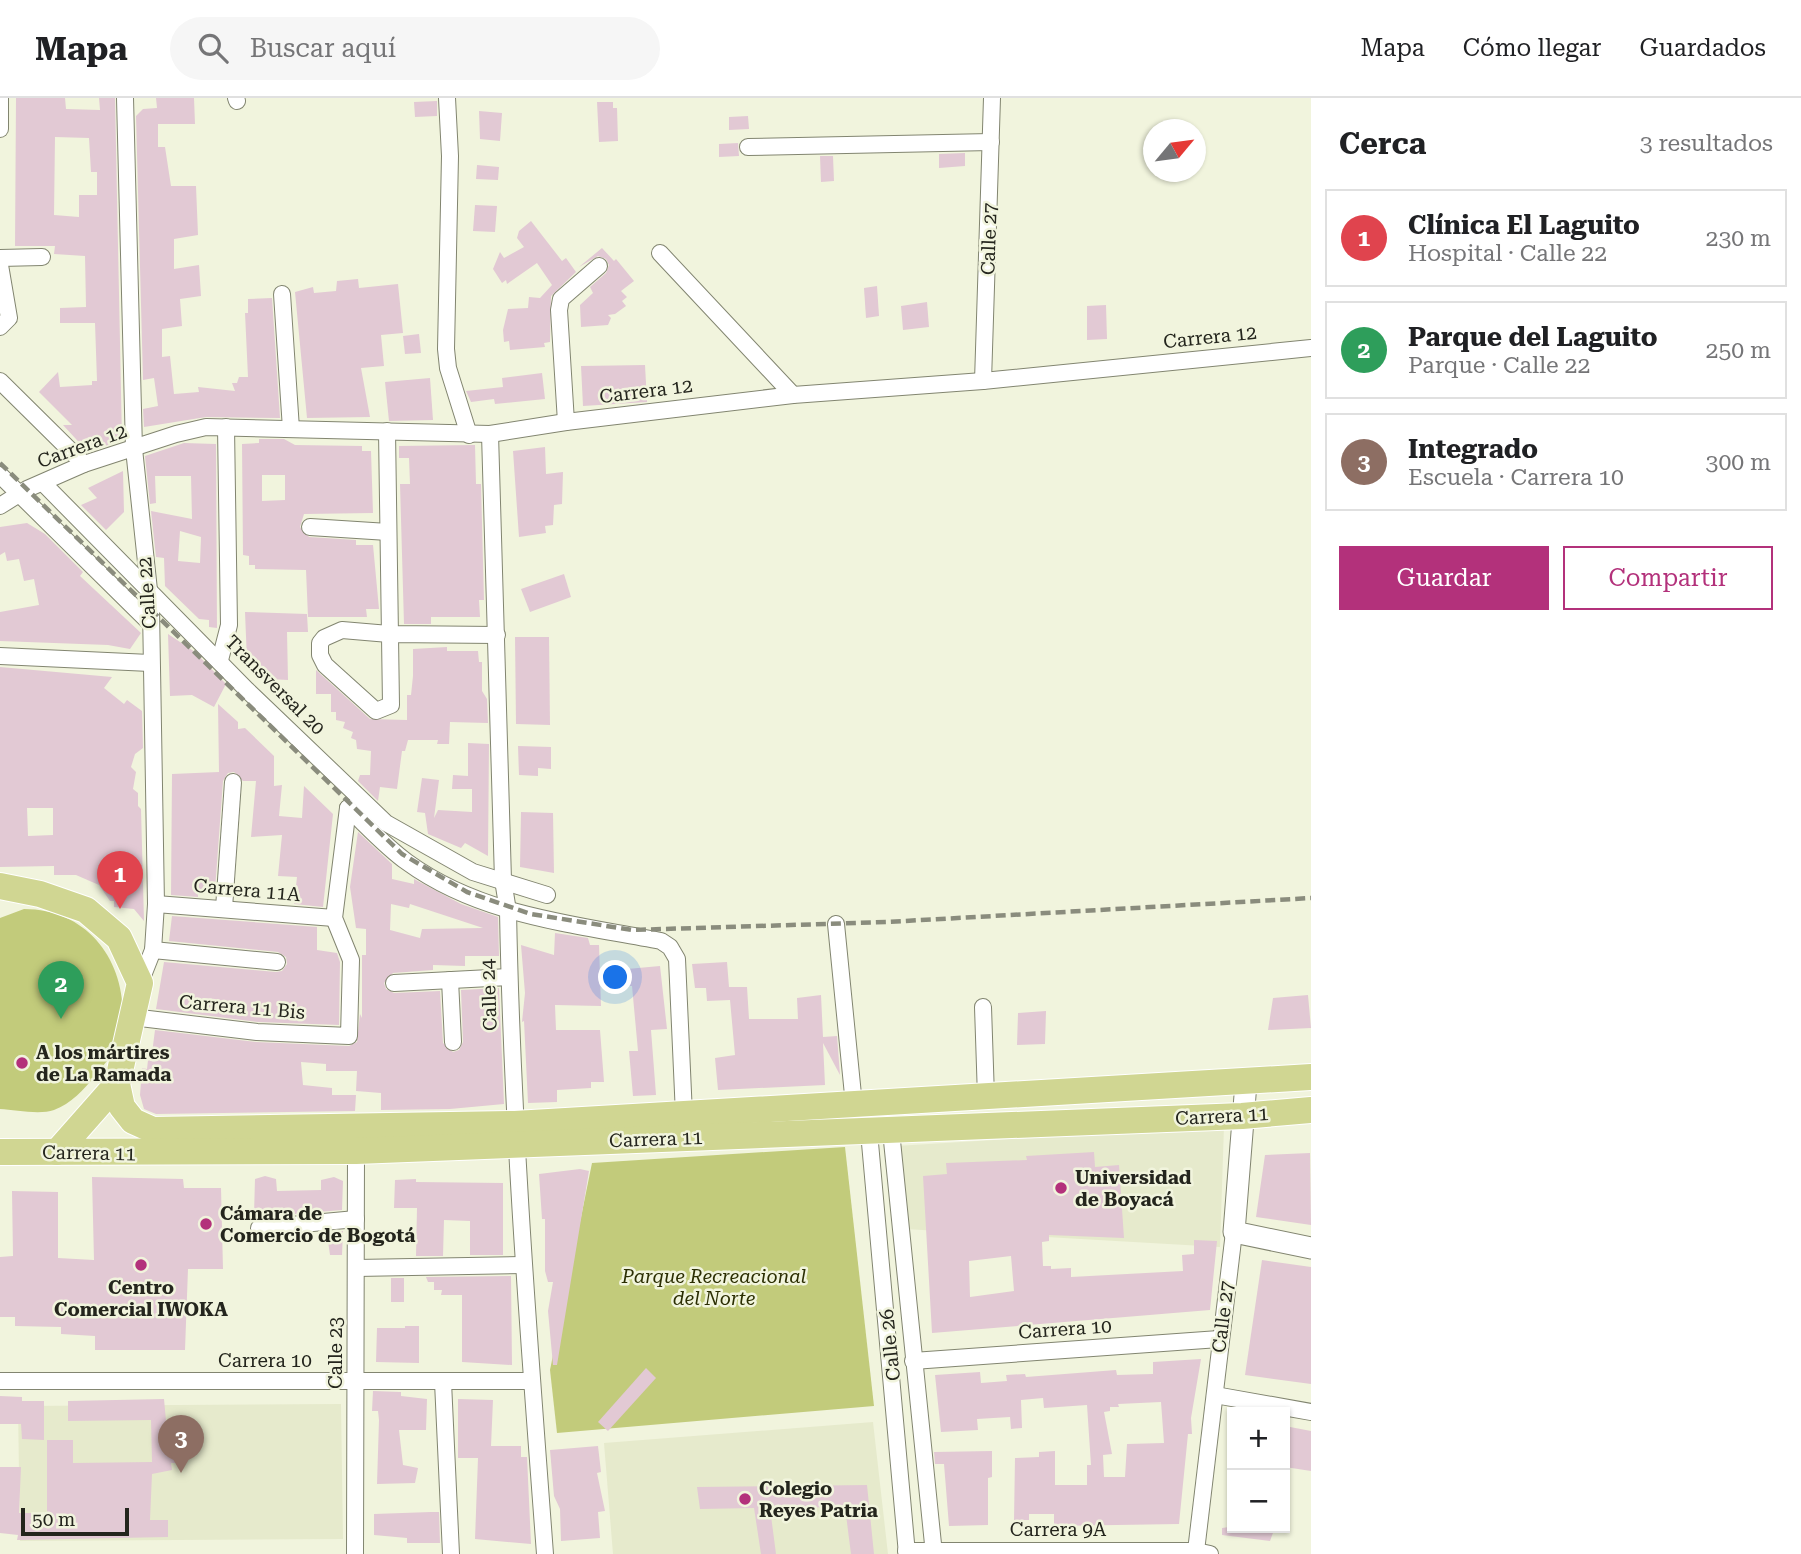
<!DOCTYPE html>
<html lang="es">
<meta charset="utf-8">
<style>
:root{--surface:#fff;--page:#f6f6f6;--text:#202124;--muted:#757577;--line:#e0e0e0;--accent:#b3317b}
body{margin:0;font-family:"Roboto Serif",serif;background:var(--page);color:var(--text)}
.controls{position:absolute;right:21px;bottom:21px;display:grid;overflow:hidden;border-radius:0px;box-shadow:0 2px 5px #0004}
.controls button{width:63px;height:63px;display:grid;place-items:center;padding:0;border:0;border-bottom:2px solid var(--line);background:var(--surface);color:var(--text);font:35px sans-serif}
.compass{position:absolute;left:1143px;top:21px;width:63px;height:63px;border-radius:50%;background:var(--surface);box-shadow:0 2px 5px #0004;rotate:61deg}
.scale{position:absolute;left:21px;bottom:18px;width:108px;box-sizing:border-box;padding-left:7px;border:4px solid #24251d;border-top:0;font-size:19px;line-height:24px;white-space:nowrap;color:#24251d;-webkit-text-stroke:5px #f1f4dd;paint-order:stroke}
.you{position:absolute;left:616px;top:880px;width:24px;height:24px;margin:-18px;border:5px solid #fff;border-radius:50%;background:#1a73e8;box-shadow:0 0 0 10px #1a73e833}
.badge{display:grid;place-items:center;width:46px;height:46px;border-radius:50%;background:var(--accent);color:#fff;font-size:23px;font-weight:700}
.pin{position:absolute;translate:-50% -58px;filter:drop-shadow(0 2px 4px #0008)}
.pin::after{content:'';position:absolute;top:37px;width:24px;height:21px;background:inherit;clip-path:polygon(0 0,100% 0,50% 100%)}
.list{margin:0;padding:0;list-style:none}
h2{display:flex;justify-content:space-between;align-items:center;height:91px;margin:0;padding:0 28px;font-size:30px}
h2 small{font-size:23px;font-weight:400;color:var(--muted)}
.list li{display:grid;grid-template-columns:46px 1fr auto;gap:21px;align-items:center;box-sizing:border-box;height:98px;margin:0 14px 14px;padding:0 14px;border:2px solid var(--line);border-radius:0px}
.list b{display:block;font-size:26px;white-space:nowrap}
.list p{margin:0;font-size:23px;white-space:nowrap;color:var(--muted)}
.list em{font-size:23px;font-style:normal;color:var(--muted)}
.actions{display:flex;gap:14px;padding:21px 28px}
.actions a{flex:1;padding:16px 0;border:2px solid var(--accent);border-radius:0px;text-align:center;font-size:24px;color:var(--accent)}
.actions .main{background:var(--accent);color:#fff}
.icon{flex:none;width:38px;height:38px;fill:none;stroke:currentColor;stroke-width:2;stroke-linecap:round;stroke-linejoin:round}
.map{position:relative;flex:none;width:1311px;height:1456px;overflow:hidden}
header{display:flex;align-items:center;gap:42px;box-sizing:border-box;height:98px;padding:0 35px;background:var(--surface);border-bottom:2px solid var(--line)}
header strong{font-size:33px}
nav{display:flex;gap:38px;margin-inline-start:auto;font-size:24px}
.search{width:490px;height:63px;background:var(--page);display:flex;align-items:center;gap:18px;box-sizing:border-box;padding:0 24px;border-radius:38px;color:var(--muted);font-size:26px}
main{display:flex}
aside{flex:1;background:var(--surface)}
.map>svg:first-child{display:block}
</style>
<header>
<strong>Mapa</strong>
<div class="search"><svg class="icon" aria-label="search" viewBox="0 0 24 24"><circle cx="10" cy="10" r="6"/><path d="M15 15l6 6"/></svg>Buscar aquí</div>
<nav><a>Mapa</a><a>Cómo llegar</a><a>Guardados</a></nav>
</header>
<main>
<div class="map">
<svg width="1311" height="1456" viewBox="0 0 1311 1456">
<rect width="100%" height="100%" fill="#f1f4dd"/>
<!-- built -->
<g fill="#e6eacc">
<polygon points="1224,1028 1220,1149 905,1131 896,1048"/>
<polygon points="341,1306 343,1441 20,1443 18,1308"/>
<polygon points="873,1324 888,1456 613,1456 604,1345"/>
</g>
<!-- green -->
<g fill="#c2cb7b">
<path d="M24,811C93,811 132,872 121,937C119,951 103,967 95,978C84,991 71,1006 54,1012C40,1017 15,1012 0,1011V820Z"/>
<polygon points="845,1049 874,1308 557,1335 550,1272 592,1065"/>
</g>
<!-- building -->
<g fill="#e2c9d4" fill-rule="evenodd">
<path d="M16,0H65L66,11L100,12L99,0H115L122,342L88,354L63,327H72L39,294L58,274L60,289L92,287V283H97L95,225H60V210L86,209L85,158L54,156L55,148H15ZM55,39L89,40L91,74H97V97H79V119L54,117Z"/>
<polygon points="156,0 194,0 195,26 158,26 158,49 165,49 171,88 196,88 198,137 174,141 174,171 199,167 201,198 180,201 182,228 162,231 162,259 170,258 174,296 199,294 198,289 235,293 232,285 237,285 239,279 248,279 245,215 248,215 248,201 272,200 280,320 206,319 144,329 143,311 158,308 154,280 143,282 136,18 143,11 157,10"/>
<polygon points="437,3 437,18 415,19 414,4"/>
<polygon points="597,4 613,4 613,10 617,10 618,43 599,44"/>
<polygon points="479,13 502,15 500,43 480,41"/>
<polygon points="748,18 749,31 729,32 729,19"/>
<polygon points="738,45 739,58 719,59 719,46"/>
<polygon points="965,55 965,68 939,70 939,56"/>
<polygon points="820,58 833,58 834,83 821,84"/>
<polygon points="477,67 499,69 498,82 476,81"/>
<polygon points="475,107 497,108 495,134 473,133"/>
<polygon points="531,123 562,163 566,160 576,174 551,198 550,244 544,245 545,249 510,252 509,243 504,244 503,232 508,211 528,210 529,199 540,200 552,187 537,165 507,186 506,182 502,185 493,171 500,154 504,160 524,149 517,140 519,133"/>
<polygon points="602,150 614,163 616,161 634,183 621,193 627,199 622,203 626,208 615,216 608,217 611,220 608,227 581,229 580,207 593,195 590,189 606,175 609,167 606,161 598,158 579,169"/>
<polygon points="358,181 359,190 398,186 403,235 381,237 384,268 361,270 370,319 307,320 295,194 313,189 314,195 336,193 337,183"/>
<polygon points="877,188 879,218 866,220 864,190"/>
<polygon points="927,204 929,229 903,232 901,208"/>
<polygon points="1106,207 1107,241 1087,242 1087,208"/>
<polygon points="419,236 421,255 405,256 403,238"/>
<polygon points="645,267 647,304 583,308 581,268"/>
<polygon points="542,275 545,301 495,306 494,301 471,304 466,293 503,289 502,280"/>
<polygon points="430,280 433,322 389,323 385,284"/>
<path d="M259,341H284L295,347L362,348V353H371L373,415L304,416L300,429L309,439L356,442V447H373L379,511H366L367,519H308L306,472L255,471V467H249V458L243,457L242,346L259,345ZM262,377H285V402L262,403Z"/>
<path d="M184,345L216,346L217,530L209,529V522L199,521L165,488L164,460L156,459L151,413L192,421L191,378H155L156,405L150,406L145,358ZM180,433L201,439L200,465L178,463Z"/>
<polygon points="475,347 476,386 481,386 484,502 479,502 480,519 431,519 431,526 404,526 400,386 410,386 409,360 399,360 399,348"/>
<polygon points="545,349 546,376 563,374 562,406 554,407 553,427 545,428 546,435 519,439 513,353"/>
<polygon points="123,373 124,414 106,432 81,407 97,400 88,390"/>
<polygon points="27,425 45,436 83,474 80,478 141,535 130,551 108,547 0,543 0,514 39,507 34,481 24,483 19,461 7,463 5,454 0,457 0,429"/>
<polygon points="564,476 571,499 530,514 521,491"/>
<polygon points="245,514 307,516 308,534 287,534 288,582 269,581 247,563"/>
<polygon points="168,536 195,554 226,586 214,609 192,597 170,598"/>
<polygon points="515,539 549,539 550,627 516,626"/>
<polygon points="447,549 447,553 478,553 479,564 482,564 482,593 487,601 488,625 450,624 449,646 437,646 438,642 408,642 405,653 402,653 397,691 380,689 378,703 358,683 360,677 370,677 371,653 357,651 356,642 351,640 353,634 343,630 345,624 336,622 336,614 331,614 331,596 316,596 316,572 370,621 407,622 407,597 411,597 413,578 413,551"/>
<path d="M0,569L112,579L104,590L124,606L127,602L142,613L143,650L135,656L131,669L136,674L133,691L138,695V708L141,711L144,823L134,811L114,809V803H110L99,787L76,777H54V768L0,769ZM27,710H53V737L28,738Z"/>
<polygon points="218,606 238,624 238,631 245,630 274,658 274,688 282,687 279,718 302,720 304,688 333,716 323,809 294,806 297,779 278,778 282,737 251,739 256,683 243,683 234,674 228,675 223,683 215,792 198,791 198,799 171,797 172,676 219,674"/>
<polygon points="468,645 489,646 488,758 465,745 461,750 428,736 425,715 417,714 422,680 439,682 434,720 438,712 472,714 472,691 452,691 453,677 468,678"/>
<polygon points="518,648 551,649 551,671 538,670 538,678 519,677"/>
<polygon points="521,714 553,715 554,775 520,769"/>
<path d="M358,734L392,766V781L414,786V781L461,806L498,819L499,858H465V868L433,867V872L393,875L384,885L386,891L394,895L440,893L443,945L453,954L459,952L463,944L461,892L499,890L504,1006L450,1011L381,1012V995L356,993L357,973H326V966L301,964L303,987L332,990V997H356L355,1013L156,1016L144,1011L140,997L142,970L147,971L148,962L151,963L155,932L256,944L349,948L357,944L360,916L362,920V857H366V831L356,830L350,789ZM391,806L409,810L410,806L483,830L422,831L420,840L390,832Z"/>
<polygon points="172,818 317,829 317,852 337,855 340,864 339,927 258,924 156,911 164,864 276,874 282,873 287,866 286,859 278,854 169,843"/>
<polygon points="555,835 588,840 590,847 599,847 601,908 555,907 556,932 600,932 604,984 591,984 591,990 557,992 557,1004 528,1005 524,923 522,924 525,895 521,847 554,857"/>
<polygon points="727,864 729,889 747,889 749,921 798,921 797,900 821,897 823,939 837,938 840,977 823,945 825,987 718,992 715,960 735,957 730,902 707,903 706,890 695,890 692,866"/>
<polygon points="660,868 667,931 651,932 656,997 633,998 629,953 638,953 632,888 629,888 627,871"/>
<polygon points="1308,897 1311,930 1268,932 1273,900"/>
<polygon points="1046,913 1045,946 1017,947 1018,915"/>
<path d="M1094,1054L1095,1069L1119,1067L1124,1140L1049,1137V1143L1042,1144L1043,1168H1051V1171L1071,1170V1179L1183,1173L1182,1157L1194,1156V1142L1217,1143L1210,1212L932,1235L923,1078L947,1076L946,1065L1027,1062L1026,1058ZM1011,1158L1014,1193L970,1199L969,1163Z"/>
<polygon points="1310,1055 1311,1127 1256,1119 1265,1057"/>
<polygon points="580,1071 589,1073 557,1267 553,1267 548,1213 553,1184 548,1184 545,1173 545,1121 542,1121 539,1076"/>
<polygon points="265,1078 276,1081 277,1093 321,1092 321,1082 334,1079 343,1083 342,1112 272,1118 254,1116 255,1081"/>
<polygon points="92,1079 183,1081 184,1090 221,1090 223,1171 188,1171 185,1252 95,1252 95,1238 61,1236 61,1229 15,1228 15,1219 0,1219 0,1159 13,1158 12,1093 58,1094 58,1160 94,1162"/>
<polygon points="416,1081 416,1084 503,1085 503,1157 470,1157 470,1123 444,1122 443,1158 416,1158 417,1110 394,1110 395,1082"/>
<polygon points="343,1133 342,1157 330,1157 328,1143 331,1134"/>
<polygon points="1262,1162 1311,1169 1311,1286 1245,1277"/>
<polygon points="511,1178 512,1267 462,1264 462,1197 441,1197 442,1192 434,1192 434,1184 428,1184 426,1179"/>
<rect x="391" y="1180" width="13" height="24"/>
<polygon points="405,1228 419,1228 419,1265 376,1264 377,1230 405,1230"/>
<path d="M1201,1261L1191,1320L1192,1336H1188L1179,1426L1054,1428V1416H1029V1422H1014L1015,1360L1039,1359V1354L1055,1353V1387H1087V1367H1091L1087,1307L1044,1310L1043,1300L1021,1302L1022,1330L1011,1331L1010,1319L977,1321L978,1332L941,1334L935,1277L980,1274L981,1285L1007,1283L1006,1277L1025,1276L1026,1279L1116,1272L1117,1277L1153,1276V1264ZM1161,1304L1164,1345L1127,1346L1125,1379H1104L1103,1357L1112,1356L1104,1314L1110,1313V1309H1119L1118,1306Z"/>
<polygon points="646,1270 656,1280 608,1333 598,1324"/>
<polygon points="373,1293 401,1294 401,1298 427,1301 426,1332 399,1332 403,1367 418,1370 415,1385 377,1386 379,1322 378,1313 372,1313"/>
<polygon points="0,1298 22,1299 22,1303 44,1303 44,1342 22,1341 21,1326 0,1326"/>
<polygon points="164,1301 168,1345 176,1345 177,1365 171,1365 172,1372 152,1376 150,1422 168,1422 168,1439 17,1442 18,1437 0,1435 0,1369 21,1369 19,1415 47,1415 47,1342 73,1342 73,1365 152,1364 151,1322 68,1323 68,1303"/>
<polygon points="458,1301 493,1302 491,1348 521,1348 521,1359 527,1359 531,1446 475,1441 478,1360 458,1360"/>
<polygon points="1285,1328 1311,1333 1311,1373 1285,1369"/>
<polygon points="598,1348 601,1374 597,1375 605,1413 598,1414 600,1440 561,1443 560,1411 554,1398 550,1352"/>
<polygon points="992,1353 992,1379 988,1380 988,1427 949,1428 944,1366 935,1366 934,1354"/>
<polygon points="867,1387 874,1456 851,1456 845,1409 770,1410 776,1456 761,1456 754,1410 700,1411 697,1389"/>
<polygon points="431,1414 439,1414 440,1445 407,1445 407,1440 374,1437 374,1416"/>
<polygon points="1229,1429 1263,1430 1274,1432 1270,1443 1222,1437 1222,1430"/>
</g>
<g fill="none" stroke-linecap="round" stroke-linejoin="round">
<defs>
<g id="minor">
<polyline points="125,0 134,351 151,511 156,806 153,852 140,885"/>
<polyline points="236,0 237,3"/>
<polyline points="447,0 450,58 446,251 448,270 469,337"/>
<polyline points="0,31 0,0"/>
<polyline points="748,49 991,44"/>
<polyline points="660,155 793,297"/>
<polyline points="0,160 42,159"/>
<polyline points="0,167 9,220 0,229"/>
<polyline points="282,196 291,331"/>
<polyline points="0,283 84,366"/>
<polyline points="983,283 992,0"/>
<polyline points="566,324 559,212 561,201 599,168"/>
<polyline points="387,333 391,607 376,613 325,567 320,557 320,545 324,540 342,532 389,536 497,537"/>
<path d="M490,336L503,782L508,813C512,1028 529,1242 545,1456"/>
<polyline points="0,377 151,526"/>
<polyline points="43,385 247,592 386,725 473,774 547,797"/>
<polyline points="0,408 27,391 84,366 176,336 206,329 490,336 566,324 793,297 983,283 1311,250"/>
<polyline points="310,429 388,434"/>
<polyline points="0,558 150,565"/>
<polyline points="220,562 229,527 226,329"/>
<path d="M348,710C367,728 386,749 407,764C481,818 574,826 661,843L670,849L677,861L684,1017"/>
<polyline points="156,806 334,820"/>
<polyline points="224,810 233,684"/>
<polyline points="836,826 854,1007"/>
<polyline points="153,852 277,864"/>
<polyline points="450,882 453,944"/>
<polyline points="394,885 509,879"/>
<polyline points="983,909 986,999"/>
<polyline points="132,919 257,934 349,938 351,862 334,820 348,710"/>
<polyline points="891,1033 934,1456"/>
<polyline points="869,1034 907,1456"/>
<polyline points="259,1130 356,1121"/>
<polyline points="356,1170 523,1167"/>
<polyline points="913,1263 1219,1241"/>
<polyline points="0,1283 530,1283"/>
<polyline points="443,1284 451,1456"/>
<polyline points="1215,1297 1311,1314"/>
<polyline points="906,1453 1196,1453 1210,1456"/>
<polyline points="1196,1453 1234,1134"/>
<polyline points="355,1456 356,1053"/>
</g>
<polyline id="tertiary" points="1246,985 1234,1134 1311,1150"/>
<g id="primary">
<polyline points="0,788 40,796 86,812 119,840 140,885 117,986 122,1009 133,1023 153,1032 515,1026 1311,979"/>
<polyline points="0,1054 356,1053 1242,1018 1311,1012"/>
<polyline points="57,1054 117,986"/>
</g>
</defs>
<!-- minor casing -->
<use href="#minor" stroke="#828570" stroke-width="18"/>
<!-- tertiary casing -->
<use href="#tertiary" stroke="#828570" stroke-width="23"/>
<!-- primary casing -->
<use href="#primary" stroke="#fff" stroke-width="28"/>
<!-- minor -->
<use href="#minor" stroke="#fff" stroke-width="16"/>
<!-- tertiary -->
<use href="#tertiary" stroke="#fff" stroke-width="21"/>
<!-- primary -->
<use href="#primary" stroke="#d0d692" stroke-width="26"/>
<!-- rail -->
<polyline stroke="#8a8c7d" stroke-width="4.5" stroke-dasharray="10 5" stroke-linecap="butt" points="0,365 402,756 467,794 531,816 632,832 887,824 1311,800"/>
</g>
<!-- markers -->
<g fill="#b3317b" stroke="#f1f4dd" stroke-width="2.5">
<circle cx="22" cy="965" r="7"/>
<circle cx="1061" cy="1090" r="7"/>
<circle cx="206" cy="1126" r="7"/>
<circle cx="141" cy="1167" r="7"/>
<circle cx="745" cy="1401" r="7"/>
</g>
<g text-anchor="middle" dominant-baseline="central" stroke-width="5" stroke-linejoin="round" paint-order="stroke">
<!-- street labels -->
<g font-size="19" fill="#24251d" stroke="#f1f4dd">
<text transform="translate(989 141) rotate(-88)">Calle 27</text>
<text transform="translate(1210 239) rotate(-6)">Carrera 12</text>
<text transform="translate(646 293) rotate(-7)">Carrera 12</text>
<text transform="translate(82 348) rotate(-20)">Carrera 12</text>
<text transform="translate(147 495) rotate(-94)">Calle 22</text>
<text transform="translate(275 587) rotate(45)">Transversal 20</text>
<text transform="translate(247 792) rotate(5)">Carrera 11A</text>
<text transform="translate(489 897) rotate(-92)">Calle 24</text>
<text transform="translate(242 909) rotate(5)">Carrera 11 Bis</text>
<text transform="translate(1222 1018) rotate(-3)">Carrera 11</text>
<text transform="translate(656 1041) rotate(-2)">Carrera 11</text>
<text transform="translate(89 1055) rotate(1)">Carrera 11</text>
<text transform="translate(1223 1219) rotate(-83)">Calle 27</text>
<text transform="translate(1065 1231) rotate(-4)">Carrera 10</text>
<text transform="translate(890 1247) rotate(-96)">Calle 26</text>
<text transform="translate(335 1255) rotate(-90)">Calle 23</text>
<text x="265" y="1262">Carrera 10</text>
<text x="1058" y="1431">Carrera 9A</text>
</g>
<!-- poi labels -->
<g font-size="19" font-weight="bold" fill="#24251d" stroke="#f1f4dd" text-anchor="start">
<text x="36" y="954">A los mártires<tspan x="36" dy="22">de La Ramada</tspan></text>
<text x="1075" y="1079">Universidad<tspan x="1075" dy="22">de Boyacá</tspan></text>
<text x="220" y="1115">Cámara de<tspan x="220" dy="22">Comercio de Bogotá</tspan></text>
<text x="141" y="1189" text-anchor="middle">Centro<tspan x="141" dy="22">Comercial IWOKA</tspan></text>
<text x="759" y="1390">Colegio<tspan x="759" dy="22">Reyes Patria</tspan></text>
</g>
<!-- park labels -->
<g font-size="19" font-style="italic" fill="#2b2e02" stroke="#f1f4dd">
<text x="714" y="1178">Parque Recreacional<tspan x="714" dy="22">del Norte</tspan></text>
</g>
</g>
</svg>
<div class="controls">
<button>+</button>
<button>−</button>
</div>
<svg class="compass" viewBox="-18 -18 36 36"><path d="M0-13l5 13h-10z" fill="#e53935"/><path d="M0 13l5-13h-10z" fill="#757577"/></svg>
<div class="scale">50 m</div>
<div class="you"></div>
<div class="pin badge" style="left:120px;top:811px;background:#e0444e">1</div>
<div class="pin badge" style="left:61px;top:921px;background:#2e9e5b">2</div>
<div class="pin badge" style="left:181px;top:1375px;background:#8d6e63">3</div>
</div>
<aside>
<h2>Cerca<small>3 resultados</small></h2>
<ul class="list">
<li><span class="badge" style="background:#e0444e">1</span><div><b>Clínica El Laguito</b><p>Hospital · Calle 22</p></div><em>230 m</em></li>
<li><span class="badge" style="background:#2e9e5b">2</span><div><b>Parque del Laguito</b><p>Parque · Calle 22</p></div><em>250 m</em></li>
<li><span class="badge" style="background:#8d6e63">3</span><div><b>Integrado</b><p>Escuela · Carrera 10</p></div><em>300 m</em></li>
</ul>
<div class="actions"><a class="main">Guardar</a><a>Compartir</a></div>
</aside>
</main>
